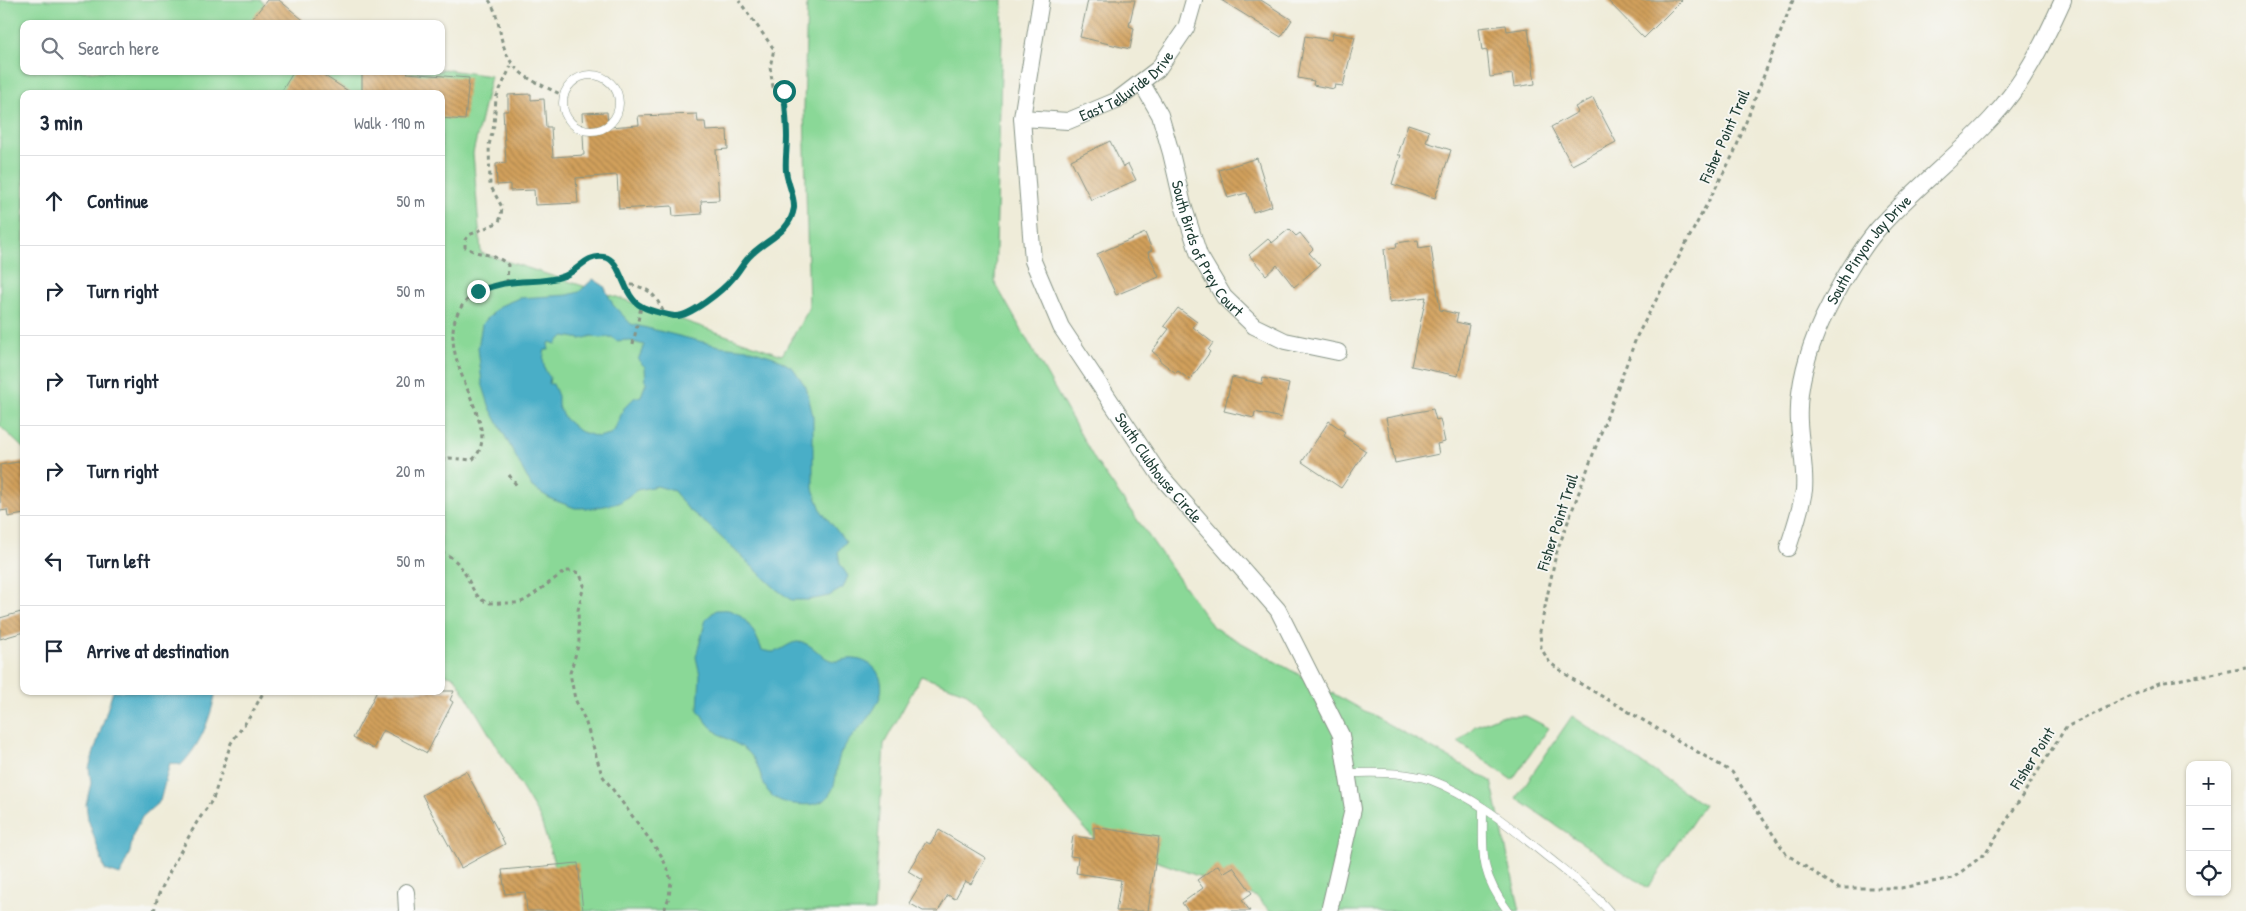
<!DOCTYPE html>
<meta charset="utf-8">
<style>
:root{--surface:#fff;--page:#f2f2f3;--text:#1f2937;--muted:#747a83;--line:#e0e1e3}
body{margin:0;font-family:"Patrick Hand",sans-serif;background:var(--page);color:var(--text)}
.controls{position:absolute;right:15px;bottom:15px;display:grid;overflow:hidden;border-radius:10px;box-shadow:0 1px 4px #0004}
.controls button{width:45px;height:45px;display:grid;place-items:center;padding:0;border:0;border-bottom:1px solid var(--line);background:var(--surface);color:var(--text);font:25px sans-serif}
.stop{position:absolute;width:15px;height:15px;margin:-11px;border:4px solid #0f766e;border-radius:50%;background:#fff}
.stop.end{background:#0f766e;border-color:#fff;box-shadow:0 1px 5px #0008}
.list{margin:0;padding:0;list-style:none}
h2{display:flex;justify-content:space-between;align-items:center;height:65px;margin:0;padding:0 20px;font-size:21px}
h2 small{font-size:16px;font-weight:400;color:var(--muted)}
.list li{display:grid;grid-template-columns:32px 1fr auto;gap:15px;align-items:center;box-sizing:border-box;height:90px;padding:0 20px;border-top:1px solid var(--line)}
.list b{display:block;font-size:19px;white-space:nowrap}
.list em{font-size:16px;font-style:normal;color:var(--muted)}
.icon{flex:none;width:28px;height:28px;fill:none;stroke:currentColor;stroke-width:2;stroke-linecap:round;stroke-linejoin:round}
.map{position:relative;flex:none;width:2246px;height:911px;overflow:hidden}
.search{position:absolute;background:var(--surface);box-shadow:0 1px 4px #0004;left:20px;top:20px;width:425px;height:55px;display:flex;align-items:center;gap:12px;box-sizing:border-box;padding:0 18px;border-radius:10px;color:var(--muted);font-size:19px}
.panel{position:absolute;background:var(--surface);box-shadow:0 1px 4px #0004;left:20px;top:90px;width:425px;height:605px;border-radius:10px}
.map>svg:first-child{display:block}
</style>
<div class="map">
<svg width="2246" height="911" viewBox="0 0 2246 911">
<defs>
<pattern id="building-back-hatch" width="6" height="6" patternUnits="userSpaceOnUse" patternTransform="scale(1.25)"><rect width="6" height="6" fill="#d2a05c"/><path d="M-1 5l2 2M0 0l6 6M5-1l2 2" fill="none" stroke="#aa844d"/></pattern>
</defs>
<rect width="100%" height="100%" fill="#f6f6f2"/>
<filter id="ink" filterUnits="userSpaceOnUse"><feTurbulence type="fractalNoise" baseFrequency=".02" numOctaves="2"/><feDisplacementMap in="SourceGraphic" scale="10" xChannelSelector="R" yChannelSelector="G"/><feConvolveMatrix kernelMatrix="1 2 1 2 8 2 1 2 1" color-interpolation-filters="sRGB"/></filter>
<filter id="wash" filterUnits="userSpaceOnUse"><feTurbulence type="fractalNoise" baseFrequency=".0096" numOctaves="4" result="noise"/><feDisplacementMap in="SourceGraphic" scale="20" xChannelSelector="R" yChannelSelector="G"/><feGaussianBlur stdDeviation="1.12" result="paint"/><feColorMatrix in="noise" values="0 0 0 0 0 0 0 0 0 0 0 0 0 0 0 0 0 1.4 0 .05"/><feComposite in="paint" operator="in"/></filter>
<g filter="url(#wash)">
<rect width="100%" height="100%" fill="#efecd9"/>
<!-- green -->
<g fill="#8ad897" stroke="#548a66">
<polygon points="0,0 261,0 281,24 24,24 24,71 441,71 441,69 491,76 473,153 481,253 608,294 782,355 809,309 804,108 807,0 1003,0 995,283 1095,460 1213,627 1491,781 1520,911 1270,911 1257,897 1094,839 967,693 921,676 884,744 874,911 569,911 540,818 455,677 441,673 441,94 24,94 24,449 0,426"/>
<polygon points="1499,716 1526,716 1549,728 1512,780 1458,742 1475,726"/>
<polygon points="1572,716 1704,805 1648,888 1516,798"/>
</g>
<!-- water -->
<g fill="#48aec7" stroke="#34767e" fill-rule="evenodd">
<path d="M593,279L604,286L613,305L631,324L719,346L748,349L774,357L793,368L806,387L813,416V489L822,512L846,542L838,551L840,564L848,576L843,588L829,596L808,600H791L776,589L708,525L688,509L674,491L657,486L637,490L619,503L594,508H575L551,499L532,487L490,408L482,383L478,348L482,324L500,306L519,298L568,295L579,292ZM565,336L581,339L592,336L599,338L612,337L616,341L627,340L644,345L638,360L645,367L646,383L641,396L634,398L624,408L614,431L610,434L598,437L579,431L565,419L558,406V396L553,384H549L550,377C543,371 542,358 545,350H549L548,345L550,342L556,344L560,339Z"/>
<path d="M716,610C721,610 728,609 732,611C748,618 756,635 762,650C765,651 770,652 773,652C782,651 789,642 798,642C813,642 820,659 834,661C838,662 844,659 849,659C858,658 870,662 876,670C898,702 849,731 840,755C834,772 839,788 824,800C816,806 803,805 794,804C756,799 767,773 750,754C741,744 728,741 718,733C709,727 704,718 698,710L700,675L696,657L706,619Z"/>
<path d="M113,691H216C210,720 201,744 181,765L170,763L160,801L142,817L133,835L130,852L120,875L105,870L88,819L86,804L91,783L89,768Z"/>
</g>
<g id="blocks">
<!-- building -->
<g fill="url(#building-back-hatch)">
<polygon points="267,0 279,0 308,24 248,24"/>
<polygon points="1088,0 1135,0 1129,26 1134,28 1130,49 1080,37"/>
<polygon points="1221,0 1261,0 1292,20 1281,37"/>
<polygon points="1607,0 1682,0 1644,38"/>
<polygon points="1506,25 1507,31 1528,28 1535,84 1514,87 1512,74 1490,77 1487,50 1482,51 1479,28"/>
<polygon points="1333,33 1355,37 1343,86 1335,85 1334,89 1313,85 1314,81 1298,78 1305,36 1331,40"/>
<polygon points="294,71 317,71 353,94 280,94"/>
<polygon points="362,71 408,71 407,73 469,78 465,120 441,118 441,94 362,94"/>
<polygon points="531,94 531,100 544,99 546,127 551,127 553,157 584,155 582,113 607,112 608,127 639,125 638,116 697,114 698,122 705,122 706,131 727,130 728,149 716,150 719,200 701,201 702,214 673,216 672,206 619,209 617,175 576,178 578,203 535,205 534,190 510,191 510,184 497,185 496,164 506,163 503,111 508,111 508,95"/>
<polygon points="1593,98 1616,142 1572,165 1551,127 1578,112 1575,107"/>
<polygon points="1408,124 1429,131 1426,142 1451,150 1435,198 1392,184 1401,155 1398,155"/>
<polygon points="1110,141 1123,167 1128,164 1136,180 1091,200 1071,160"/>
<polygon points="1257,158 1272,206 1253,212 1247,193 1228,198 1219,170"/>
<polygon points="1289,229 1296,236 1300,233 1313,249 1309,253 1320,265 1294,287 1277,265 1266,275 1249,255 1268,239 1272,243"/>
<polygon points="1145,233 1152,250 1148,252 1159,277 1116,295 1097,254"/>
<polygon points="1418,240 1419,248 1431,246 1440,310 1458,314 1456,322 1469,325 1458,376 1411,366 1426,297 1389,302 1384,249 1397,247 1396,243"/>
<polygon points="1178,308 1197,322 1193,327 1213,343 1208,350 1210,352 1190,380 1178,371 1176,373 1159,360 1160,358 1152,351 1169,329 1164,326"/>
<polygon points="1232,377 1262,384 1263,378 1289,384 1281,418 1255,412 1254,418 1224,411"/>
<polygon points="1433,409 1436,420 1440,419 1445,442 1437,444 1439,454 1395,463 1386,418"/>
<polygon points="1329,421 1345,432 1343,436 1366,451 1341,488 1302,462"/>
<polygon points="24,461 24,514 8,517 7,510 0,511 0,465"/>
<polygon points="21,612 24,632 0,639 0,618"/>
<polygon points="377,691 454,691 450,700 453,702 427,753 383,730 373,749 353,738"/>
<polygon points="466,771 505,844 461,868 422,795"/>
<polygon points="1094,827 1159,837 1148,911 1116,911 1121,880 1076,873 1078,857 1070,856 1073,836 1094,839"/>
<polygon points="939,830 986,858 971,884 965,881 955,899 948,895 938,911 923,911 909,903 923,880 908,871 926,842 930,844"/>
<polygon points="578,863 583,911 527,911 525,892 505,894 502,870"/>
<polygon points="1218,865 1223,873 1233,867 1252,893 1242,900 1250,911 1188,911 1182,903 1203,888 1197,880"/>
</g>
</g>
</g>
<g filter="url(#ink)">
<use href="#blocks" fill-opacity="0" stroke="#879486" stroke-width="1"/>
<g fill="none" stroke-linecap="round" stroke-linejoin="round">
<defs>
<g id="lane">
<circle cx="591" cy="103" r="28"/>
<path d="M1347,773C1374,773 1404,771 1431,780C1474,796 1513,829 1549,858C1570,875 1591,890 1609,911"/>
<path d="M1483,808C1483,854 1479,872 1508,911"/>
</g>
<g id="street">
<path id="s1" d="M1041,0L1022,118L1033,261L1061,327L1159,474L1278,610L1341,735L1353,809L1329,911"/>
<path id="s2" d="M1141,82L1160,115L1171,153L1183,205L1199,255L1224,297L1254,326L1285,341L1338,352"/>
<path id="s3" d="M1022,118L1068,121L1116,101L1158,69L1186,28L1194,0"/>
<path id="s4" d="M1788,548C1794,529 1801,510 1804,490C1806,468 1800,445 1799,422C1797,386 1807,353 1822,320C1837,289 1855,257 1877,230C1912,190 1955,158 1991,119C2023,85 2044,42 2063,0"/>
<polyline points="406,892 407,911"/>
</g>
</defs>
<!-- lane casing -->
<use href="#lane" stroke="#879486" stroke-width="9"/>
<!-- street casing -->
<use href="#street" stroke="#879486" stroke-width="18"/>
<!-- path -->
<g stroke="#879486" stroke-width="3" stroke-dasharray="4 4" stroke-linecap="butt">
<path d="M489,0C496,10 499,25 501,37C510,76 531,79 564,96"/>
<polyline points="1793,0 1734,153 1637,336 1556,554 1540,631 1541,648 1550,663 1574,680 1732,772 1786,854 1838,888 1901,888 1953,878 1986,853 2066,727 2159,683 2246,668"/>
<path d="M507,283L508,265C496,253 479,256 465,247V240L469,235L499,222L501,216L502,207L490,185L489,145L494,125L496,98L511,66"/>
<path d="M623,283C648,288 653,290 664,313"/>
<polyline points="633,344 641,307"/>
<path d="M441,460L449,458L472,460C511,427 418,348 468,299C492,275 533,285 562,277C578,272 587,253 605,257C619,260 625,291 636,302C644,310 664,315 675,316C689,318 725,288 734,277C740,269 745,261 752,253C768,239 791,232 794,207C795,197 787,179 786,167C785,157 787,147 787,137C787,122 785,106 784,91L773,87L770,67L774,49L739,1"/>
<polyline points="509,475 517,486"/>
<path d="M441,552C471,564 466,591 484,601C489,604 497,603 503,603C512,603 518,604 526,600L565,571H574L580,574L584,585L578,610L579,643L570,673L575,699L585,720L602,775L661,855L668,870L671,881L669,897L664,911"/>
<polyline points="154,911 158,896 174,863 197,822 213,799 231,743 251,715 264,691"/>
</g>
<!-- lane -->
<use href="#lane" stroke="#fff" stroke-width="8"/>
<!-- street -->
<use href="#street" stroke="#fff" stroke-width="16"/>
</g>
</g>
<g fill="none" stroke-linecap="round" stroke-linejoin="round" filter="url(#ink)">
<!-- route -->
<path stroke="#0f766e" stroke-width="6" d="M478,291C488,288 498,284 508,283C526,280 546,283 564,276C578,271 587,254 604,257C622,259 622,296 641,306C649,311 664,314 674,316C689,318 723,290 733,278C740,270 744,261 752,254C767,239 790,233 794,208C795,197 787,182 786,171C785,160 787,148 787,137C787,122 785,106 784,91"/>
</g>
<g text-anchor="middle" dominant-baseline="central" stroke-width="4" stroke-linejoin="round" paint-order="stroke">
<!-- street labels -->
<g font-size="16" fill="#1f3d34" stroke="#f6f6f2">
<text stroke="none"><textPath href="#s3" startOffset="115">East Telluride Drive</textPath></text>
<text transform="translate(1724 136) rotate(-66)">Fisher Point Trail</text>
<text stroke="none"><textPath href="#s2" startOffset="181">South Birds of Prey Court</textPath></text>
<text stroke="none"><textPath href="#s4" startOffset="319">South Pinyon Jay Drive</textPath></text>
<text stroke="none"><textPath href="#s1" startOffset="506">South Clubhouse Circle</textPath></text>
<text transform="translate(1557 522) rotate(-72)">Fisher Point Trail</text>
<text transform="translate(2032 758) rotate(-58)">Fisher Point</text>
</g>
</g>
</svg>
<div class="controls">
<button>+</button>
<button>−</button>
<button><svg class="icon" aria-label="locate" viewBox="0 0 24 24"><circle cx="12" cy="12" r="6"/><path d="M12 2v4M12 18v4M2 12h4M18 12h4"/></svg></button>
</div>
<div class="stop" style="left:784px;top:91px"></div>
<div class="stop end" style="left:478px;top:291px"></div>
<div class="search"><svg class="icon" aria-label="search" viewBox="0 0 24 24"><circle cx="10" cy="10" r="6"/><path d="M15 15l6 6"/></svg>Search here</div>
<section class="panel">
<h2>3 min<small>Walk · 190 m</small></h2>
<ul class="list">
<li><svg class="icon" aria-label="ahead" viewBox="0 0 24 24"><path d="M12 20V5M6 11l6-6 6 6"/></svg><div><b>Continue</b></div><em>50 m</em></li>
<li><svg class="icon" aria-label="right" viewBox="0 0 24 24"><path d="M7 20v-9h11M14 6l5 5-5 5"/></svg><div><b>Turn right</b></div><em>50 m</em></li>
<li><svg class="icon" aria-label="right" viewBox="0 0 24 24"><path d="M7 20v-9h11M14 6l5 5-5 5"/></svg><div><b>Turn right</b></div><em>20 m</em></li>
<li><svg class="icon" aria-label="right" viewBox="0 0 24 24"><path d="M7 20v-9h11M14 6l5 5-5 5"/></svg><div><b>Turn right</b></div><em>20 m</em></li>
<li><svg class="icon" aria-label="left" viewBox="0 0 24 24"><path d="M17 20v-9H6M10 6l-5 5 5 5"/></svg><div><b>Turn left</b></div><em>50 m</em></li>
<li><svg class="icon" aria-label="arrive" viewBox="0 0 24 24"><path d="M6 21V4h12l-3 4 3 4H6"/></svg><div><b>Arrive at destination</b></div></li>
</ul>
</section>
</div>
